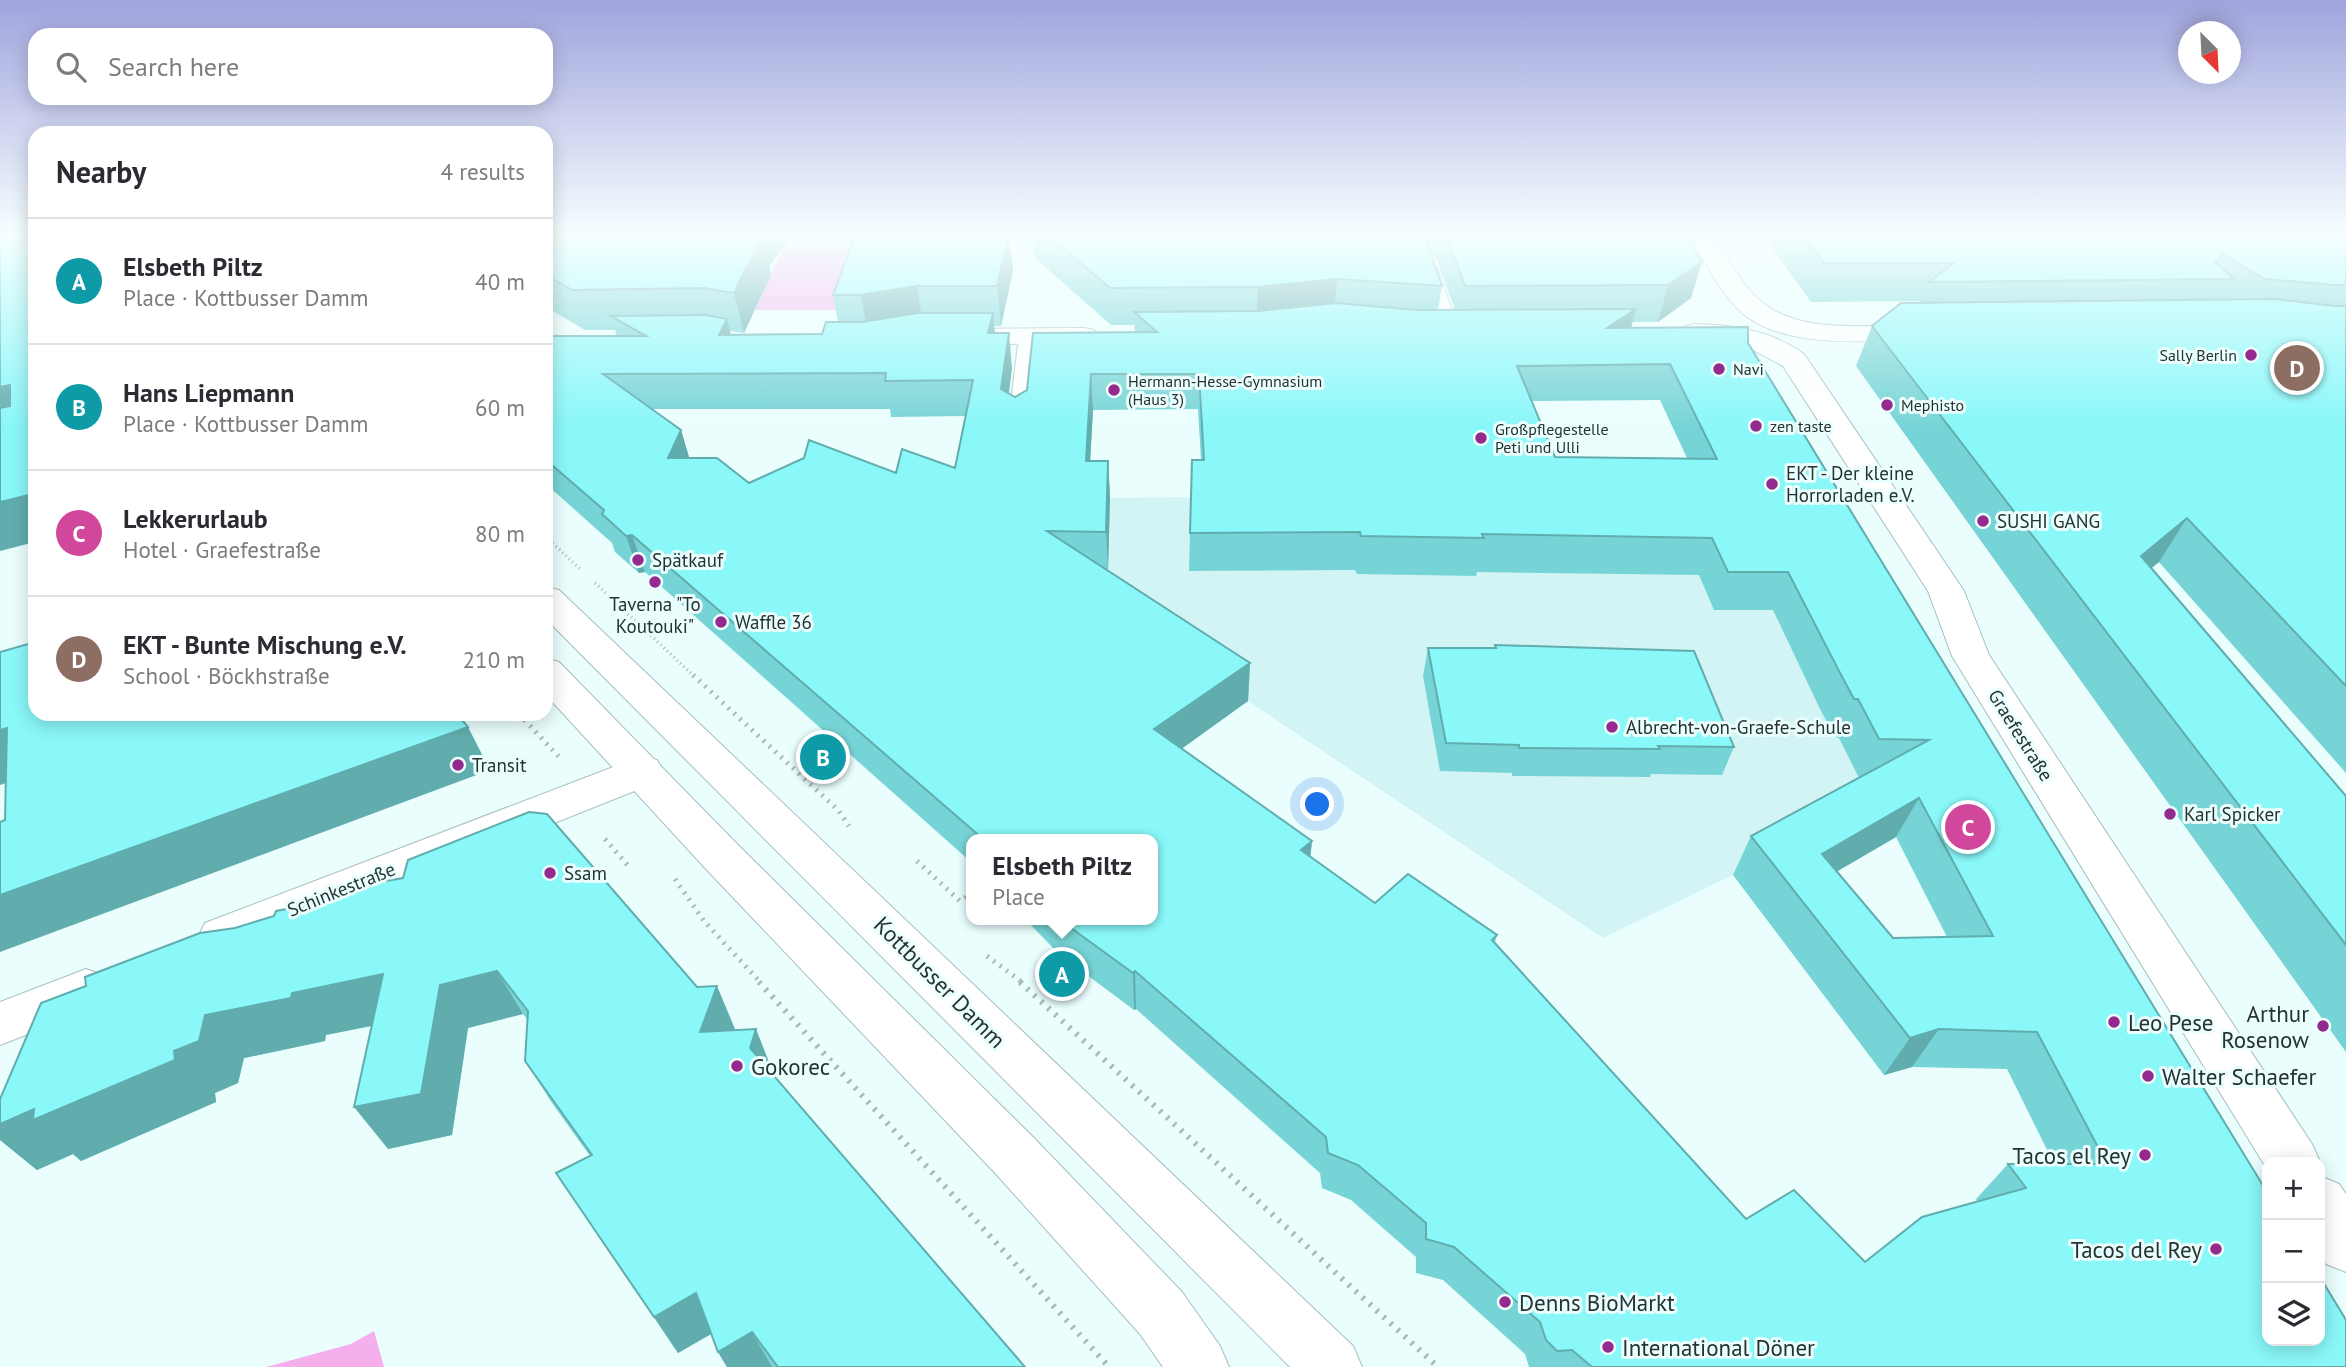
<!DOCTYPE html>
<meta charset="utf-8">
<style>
:root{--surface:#fff;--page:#f7f7f7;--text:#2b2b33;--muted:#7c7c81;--line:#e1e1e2;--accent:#2563eb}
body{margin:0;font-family:"PT Sans",sans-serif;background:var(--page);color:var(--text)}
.controls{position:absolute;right:21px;bottom:21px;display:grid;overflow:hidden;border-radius:14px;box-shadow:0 4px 18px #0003}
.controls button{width:63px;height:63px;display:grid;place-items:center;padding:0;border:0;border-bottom:2px solid var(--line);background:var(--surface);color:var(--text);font:35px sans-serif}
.compass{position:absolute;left:2178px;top:21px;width:63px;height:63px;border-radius:50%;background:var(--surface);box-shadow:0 4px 18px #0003;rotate:156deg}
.you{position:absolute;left:1318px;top:805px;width:24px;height:24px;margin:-18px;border:5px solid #fff;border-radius:50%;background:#1a73e8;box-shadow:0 0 0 10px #1a73e833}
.badge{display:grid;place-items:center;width:46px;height:46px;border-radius:50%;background:var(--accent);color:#fff;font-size:23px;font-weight:700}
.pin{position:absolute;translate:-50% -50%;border:4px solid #fff;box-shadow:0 2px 7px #0006}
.popup{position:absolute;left:966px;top:834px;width:192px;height:91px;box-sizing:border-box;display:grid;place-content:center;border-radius:14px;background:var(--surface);filter:drop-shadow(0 2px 5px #0005);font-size:23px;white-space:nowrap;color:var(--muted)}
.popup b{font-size:26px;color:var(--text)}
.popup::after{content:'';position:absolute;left:50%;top:100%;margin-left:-14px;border:14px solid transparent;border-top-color:var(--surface)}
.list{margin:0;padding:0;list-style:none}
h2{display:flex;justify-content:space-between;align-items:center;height:91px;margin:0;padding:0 28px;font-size:30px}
h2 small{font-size:23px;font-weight:400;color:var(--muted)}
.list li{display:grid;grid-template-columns:46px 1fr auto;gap:21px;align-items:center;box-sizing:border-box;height:126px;padding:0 28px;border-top:2px solid var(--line)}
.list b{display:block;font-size:26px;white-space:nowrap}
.list p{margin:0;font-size:23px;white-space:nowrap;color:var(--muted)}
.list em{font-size:23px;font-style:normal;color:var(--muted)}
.icon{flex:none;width:38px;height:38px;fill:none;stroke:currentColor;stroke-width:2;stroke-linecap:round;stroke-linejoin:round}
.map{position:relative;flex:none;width:2346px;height:1367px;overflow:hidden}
.search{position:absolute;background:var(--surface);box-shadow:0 4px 18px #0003;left:28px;top:28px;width:525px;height:77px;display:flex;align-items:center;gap:18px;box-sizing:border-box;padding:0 24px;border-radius:21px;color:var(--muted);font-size:26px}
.panel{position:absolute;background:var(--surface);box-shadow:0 4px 18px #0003;left:28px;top:126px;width:525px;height:595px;border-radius:21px}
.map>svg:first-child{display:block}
</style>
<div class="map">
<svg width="2346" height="1367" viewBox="0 0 2346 1367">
<rect width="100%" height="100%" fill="#ebfefe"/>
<!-- built -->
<polygon fill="#d2f4f4" points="1546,494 1805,497 1953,752 1733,875 1603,938 1083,591 1088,498"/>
<!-- green -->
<g fill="#f4afec">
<polygon points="804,235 864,235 862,244 801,245"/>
<polygon points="870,246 849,310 755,310 783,248"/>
<polygon points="374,1331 384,1367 266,1367 351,1344"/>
</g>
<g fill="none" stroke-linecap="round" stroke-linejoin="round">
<defs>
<g id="lane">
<polygon points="1429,263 1437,268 1460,333 1457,337 1445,337 1442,333 1421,268"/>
<polygon points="1028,332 1037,337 1028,425 1018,431 1008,425 1019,337"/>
</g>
<g id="street">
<path d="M1690,235H1714C1727,256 1739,281 1757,298C1797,336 1868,325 1919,324L1929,326L1933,332L1929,338L1919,340C1865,341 1777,350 1737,308C1717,287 1704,260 1690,235Z"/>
<path d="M1696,324C1735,325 1772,331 1804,354L1964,591L1989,655L2312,1144L2320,1162H2267V1169L1952,656L1928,591L1783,366L1742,344L1686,338L1682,332L1686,326Z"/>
<polygon points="1084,328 1094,330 1098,336 1094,342 959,345 949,343 945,337 949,331 959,329"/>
<polygon points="642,756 657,760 663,771 657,782 221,956 205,951 198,937 205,923"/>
<polygon points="86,969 103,975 110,990 103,1005 0,1045 0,1002"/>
<polygon points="2320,1176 2339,1184 2346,1194 2346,1272 2326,1264 2320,1253"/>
</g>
<g id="secondary">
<polygon points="546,587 559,590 1353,1346 1362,1367 1290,1367 546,619"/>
<polygon points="546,658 559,662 738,845 1034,1138 1182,1292 1220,1346 1229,1367 1163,1367 1140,1334 996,1174 706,869 546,695"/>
</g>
</defs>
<!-- lane casing -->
<use href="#lane" stroke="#a7bebe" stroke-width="2"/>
<!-- street casing -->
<use href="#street" stroke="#a7bebe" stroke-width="2"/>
<!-- secondary casing -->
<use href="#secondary" stroke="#a7bebe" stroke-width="2"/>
<!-- path-far2 -->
<g stroke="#a9b8b8" stroke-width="3.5" stroke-dasharray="1 3.5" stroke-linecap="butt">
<polyline points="546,537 581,570"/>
<polyline points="595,583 695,677"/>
</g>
<!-- path-far1 -->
<g stroke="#a9b8b8" stroke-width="5" stroke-dasharray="2 6" stroke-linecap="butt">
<polyline points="693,675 838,810 849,826"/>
<polyline points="519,714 561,759"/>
<polyline points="605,839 630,868"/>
<polyline points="917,861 960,901 971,894"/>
<polyline points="675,879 704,921 761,983"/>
<polyline points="987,956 1023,983"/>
</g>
<!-- path -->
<g stroke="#a9b8b8" stroke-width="6" stroke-dasharray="2.5 7" stroke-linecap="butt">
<polyline points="759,982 1109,1367"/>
<polyline points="1020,982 1438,1367"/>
</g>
<!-- lane -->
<use href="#lane" fill="#fff" fill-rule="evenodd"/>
<!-- street -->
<use href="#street" fill="#fff" fill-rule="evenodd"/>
<!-- secondary -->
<use href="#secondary" fill="#fff" fill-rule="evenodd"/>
</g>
<!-- wall -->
<g fill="#77d4d6" fill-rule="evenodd">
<path d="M1033,235H1685L1691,298L1658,322H1632L1631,328L1748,343L2346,1367H1529L1525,1354L1443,1280L1416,1273V1257L1351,1200L1322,1188L1320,1173L1136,1009L1134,1010L1059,954L1026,920H1153V839H971V862L645,572L639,573L615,552L612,543L546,484V336H617L615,330H585L546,307V249L769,266L771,275L744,333L730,331L731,335L822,334L838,322L833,295L1013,271L1001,326H994L995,333L1012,368L1009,394L1015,397L1135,332L1134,325H1111L1034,257ZM1431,255L1436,258L1455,310H1438L1442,286ZM1660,400L1687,458L1555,457L1532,401ZM652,409H890L891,417L965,416L955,468L896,473L749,483L689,458L681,430ZM1198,409L1201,460L1190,533L1189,571L1355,570L1357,574L1476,576L1477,572L1699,575L1714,610H1773L1820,709L1835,737L1839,738L1859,778L1751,836L1733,875L1884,1075L1912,1067L2007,1069L2054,1164H2008L1976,1199L1978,1202L1865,1262L1746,1219L1495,942L1497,935L1375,903L1310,857L1312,841L1182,748L1248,701L1250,663L1106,570H1108L1110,497L1108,461H1090L1093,410ZM1896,837L1947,937L1893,938L1837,871Z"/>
<polygon points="1763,235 2346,235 2346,773 2159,562 2151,568 2346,796 2346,1052 1856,366 1872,326 1920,303 1921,301 1811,302"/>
<polygon points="1495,645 1734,747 1722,775 1651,774 1650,777 1512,776 1512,773 1440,771 1423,676 1428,648 1494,648"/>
<polygon points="200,933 697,987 735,1029 734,1031 773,1072 772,1073 1025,1367 727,1367 718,1352 711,1334 678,1353 556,1173 590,1156 552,1103 525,1061 528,1020 523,1014 468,1028 452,1135 388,1149 372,1026 326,1035 325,1041 244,1058 238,1083 215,1093 216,1102 81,1161 73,1154 37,1170 0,1140 0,1099 86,986"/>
</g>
<!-- shaded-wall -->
<g fill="#61adae">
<polygon points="754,235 793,235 769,266 771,275 744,333 734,293"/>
<polygon points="1009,235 1010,235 1013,271 1001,326 997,286"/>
<polygon points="1702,262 1691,298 1658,322 1668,285"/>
<polygon points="1337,279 1334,316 1256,324 1258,287"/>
<polygon points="917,286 923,326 868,335 861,295"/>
<polygon points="1636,309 1627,343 1607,328"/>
<polygon points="993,313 996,347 988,333"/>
<polygon points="727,319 735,353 719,335"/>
<polygon points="1009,333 1012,368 1004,425 1001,389"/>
<polygon points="1091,374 1093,410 1088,498 1086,461"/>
<polygon points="10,385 35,422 0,432 0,387"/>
<polygon points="681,430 692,467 668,458"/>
<polygon points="1108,461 1110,497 1108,570 1106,532"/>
<polygon points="35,473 35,542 0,551 0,502 33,474"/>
<polygon points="2187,518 2159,562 2113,600 2141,556"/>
<polygon points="632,535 645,572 639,573 626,536"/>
<polygon points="1250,663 1248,701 1155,768 1154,729"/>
<polygon points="468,727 490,770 0,952 0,895"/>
<polygon points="7,728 43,771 0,785 0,730"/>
<polygon points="1919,798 1896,837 1802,892 1822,854"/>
<polygon points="1312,841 1308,880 1301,850"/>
<polygon points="497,971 523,1014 468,1028 452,1135 388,1149 354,1107 440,985"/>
<polygon points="1135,971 1136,1009 1134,1010 1133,973"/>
<polygon points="383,974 414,1017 326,1035 325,1041 244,1058 238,1083 215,1093 216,1102 81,1161 73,1154 37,1170 0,1140 0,1124 174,1051 205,1015 292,993"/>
<polygon points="717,986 735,1029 718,1075 700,1032"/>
<polygon points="756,1029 773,1072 767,1090 750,1048"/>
<polygon points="1939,1029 1912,1067 1884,1075 1910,1038"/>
<polygon points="696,1293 718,1330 678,1353 654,1317"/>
<polygon points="752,1332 772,1367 727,1367 718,1352"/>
</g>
<!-- building -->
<g fill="#8af7f9" stroke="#61adae" stroke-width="2" fill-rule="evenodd">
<polygon points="0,235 35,235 35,473 33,474 33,494 0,502 0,408 10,406 10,385 0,387"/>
<polygon points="556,235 754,235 753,236 762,236 734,293 704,288 572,290 546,275 546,249"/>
<polygon points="884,235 1009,235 997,286 917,286 861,295 833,295 855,236"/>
<polygon points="1048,235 1424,235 1442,286 1337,279 1258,287 1110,288"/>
<polygon points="1446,235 1685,235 1702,262 1668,285 1465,286"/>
<polygon points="1802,235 2346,235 2346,285 2335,285 2264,279 2223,254 2215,262 2234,279 1929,282 1954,263 1825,264"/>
<polygon points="2276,299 2335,306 2346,306 2346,686 2187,518 2141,556 2346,796 2346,945 1872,326 1901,303"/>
<path d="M1337,303L1416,310L1636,309L1607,328L1748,327V343L2267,1192V1341H2320V1277L2346,1320V1367H1592L1572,1350L1557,1351L1546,1340L1540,1322L1454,1247L1426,1239V1223L1358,1165L1328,1153L1326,1137L1135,971L1133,973L1060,920H1153V839H983L632,535L626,536L602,514L604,510L546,460V336H646L611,316L705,315L727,319L719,335L822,334L826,322H862L918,313H993L988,333H1009L1001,389L1015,397L1027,390L1033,333L1157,332L1134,312L1258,311ZM1670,364L1717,459L1555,457L1517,366ZM886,373L885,381L973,380L955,468L902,449L896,473L809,440L804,458L749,483L717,458H668L681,430L603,374ZM1091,374H1199L1204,460H1192L1190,533L1360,532L1361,536L1484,538L1482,534L1712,538L1728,572H1788L1839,671L1854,699H1858L1879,739L1929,740L1751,836L1910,1038L1939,1029L2037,1032L2107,1164H2008L2026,1188L1922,1217L1865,1262L1794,1190L1746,1219L1492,940L1497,935L1408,874L1375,903L1301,850L1312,841L1154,729L1250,663L1047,531L1106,532L1108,461H1086ZM1919,798L1993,936L1893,938L1822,854Z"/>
<polygon points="35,642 35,714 457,714 468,727 0,895 0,822 5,820 7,728 0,730 0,652"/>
<polygon points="1495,645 1694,651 1734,747 1658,746 1660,749 1519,748 1519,745 1446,743 1428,648 1496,648"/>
<polygon points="529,812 547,814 697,987 717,986 700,1032 756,1029 750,1048 1025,1367 778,1367 752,1332 718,1352 696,1293 654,1317 556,1173 592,1155 525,1061 528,1011 497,971 440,985 421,1094 354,1107 383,974 292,993 291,998 205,1015 199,1041 174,1051 175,1060 33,1120 34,1109 0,1124 0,1099 41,1003 86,986 85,977 200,933 235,928 274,916 276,911 336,900 339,889 403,878 408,860"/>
</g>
<!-- sky -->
<linearGradient id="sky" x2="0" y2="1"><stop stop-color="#a0a3dd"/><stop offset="0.55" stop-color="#f6ffff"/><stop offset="1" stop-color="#f6ffff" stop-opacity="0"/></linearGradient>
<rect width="2346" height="427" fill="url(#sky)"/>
<!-- markers -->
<g fill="#942a8d" stroke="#ebfefe" stroke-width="2.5">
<circle cx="2251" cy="355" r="7"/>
<circle cx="1719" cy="369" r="7"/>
<circle cx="1114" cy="390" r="7"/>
<circle cx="1887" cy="405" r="7"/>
<circle cx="1756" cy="426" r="7"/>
<circle cx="1481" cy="438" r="7"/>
<circle cx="1772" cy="484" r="7"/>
<circle cx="1983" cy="521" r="7"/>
<circle cx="638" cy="560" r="7"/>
<circle cx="655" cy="582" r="7"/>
<circle cx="721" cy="622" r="7"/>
<circle cx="1612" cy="727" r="7"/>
<circle cx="458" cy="765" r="7"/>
<circle cx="2170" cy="814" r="7"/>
<circle cx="550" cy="873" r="7"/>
<circle cx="2114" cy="1022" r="7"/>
<circle cx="2323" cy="1026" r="7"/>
<circle cx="737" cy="1066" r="7"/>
<circle cx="2148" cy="1076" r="7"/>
<circle cx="2145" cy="1155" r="7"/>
<circle cx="2216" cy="1249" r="7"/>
<circle cx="1505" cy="1302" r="7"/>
<circle cx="1608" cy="1347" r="7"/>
</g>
<g text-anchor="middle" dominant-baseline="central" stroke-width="6" stroke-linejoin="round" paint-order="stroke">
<!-- far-poi labels -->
<g font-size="16" fill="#283131" stroke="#ebfefe" text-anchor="start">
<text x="2237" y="355" text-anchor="end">Sally Berlin</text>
<text x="1733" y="369">Navi</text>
<text x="1128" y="381">Hermann-Hesse-Gymnasium<tspan x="1128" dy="18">(Haus 3)</tspan></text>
<text x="1901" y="405">Mephisto</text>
<text x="1770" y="426">zen taste</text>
<text x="1495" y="429">Großpflegestelle<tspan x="1495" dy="18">Peti und Ulli</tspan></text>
</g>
<!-- poi labels -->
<g font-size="19" fill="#283131" stroke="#ebfefe" text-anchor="start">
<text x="1786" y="473">EKT - Der kleine<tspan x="1786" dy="22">Horrorladen e.V.</tspan></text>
<text x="1997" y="521">SUSHI GANG</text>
<text x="652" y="560">Spätkauf</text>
<text x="655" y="604" text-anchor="middle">Taverna "To<tspan x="655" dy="22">Koutouki"</tspan></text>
<text x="735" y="622">Waffle 36</text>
<text x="1626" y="727">Albrecht-von-Graefe-Schule</text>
<text x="472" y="765">Transit</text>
<text x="2184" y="814">Karl Spicker</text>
<text x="564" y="873">Ssam</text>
</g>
<!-- street labels -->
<g font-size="19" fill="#283131" stroke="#ebfefe">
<text transform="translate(2021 735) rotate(58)">Graefestraße</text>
<text transform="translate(341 889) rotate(-22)">Schinkestraße</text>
</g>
<!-- near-street labels -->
<g font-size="23" fill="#283131" stroke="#ebfefe">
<text transform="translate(940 982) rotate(45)">Kottbusser Damm</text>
</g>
<!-- near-poi labels -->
<g font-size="23" fill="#283131" stroke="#ebfefe" text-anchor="start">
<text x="2309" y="1013" text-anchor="end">Arthur<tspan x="2309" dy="26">Rosenow</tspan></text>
<text x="2128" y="1022">Leo Pese</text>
<text x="751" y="1066">Gokorec</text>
<text x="2162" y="1076">Walter Schaefer</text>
<text x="2131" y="1155" text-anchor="end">Tacos el Rey</text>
<text x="2202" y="1249" text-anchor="end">Tacos del Rey</text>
<text x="1519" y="1302">Denns BioMarkt</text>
<text x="1622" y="1347">International Döner</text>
</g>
</g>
</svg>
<div class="controls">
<button>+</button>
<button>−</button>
<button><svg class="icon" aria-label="layers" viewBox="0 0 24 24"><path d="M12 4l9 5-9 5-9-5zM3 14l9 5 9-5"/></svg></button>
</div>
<svg class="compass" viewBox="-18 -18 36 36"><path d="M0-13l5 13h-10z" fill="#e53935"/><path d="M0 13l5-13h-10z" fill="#7c7c81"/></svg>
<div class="you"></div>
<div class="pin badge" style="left:1062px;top:974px;background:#0f9aa8">A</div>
<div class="popup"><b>Elsbeth Piltz</b>Place</div>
<div class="pin badge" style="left:823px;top:757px;background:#0f9aa8">B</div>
<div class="pin badge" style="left:1968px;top:827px;background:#d1479c">C</div>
<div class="pin badge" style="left:2297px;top:368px;background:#8d6e63">D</div>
<div class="search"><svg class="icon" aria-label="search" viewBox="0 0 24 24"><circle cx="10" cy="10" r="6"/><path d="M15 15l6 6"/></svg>Search here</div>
<section class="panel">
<h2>Nearby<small>4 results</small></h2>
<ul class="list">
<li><span class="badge" style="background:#0f9aa8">A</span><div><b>Elsbeth Piltz</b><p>Place · Kottbusser Damm</p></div><em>40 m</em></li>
<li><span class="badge" style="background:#0f9aa8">B</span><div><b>Hans Liepmann</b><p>Place · Kottbusser Damm</p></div><em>60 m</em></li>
<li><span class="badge" style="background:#d1479c">C</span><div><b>Lekkerurlaub</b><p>Hotel · Graefestraße</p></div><em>80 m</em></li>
<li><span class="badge" style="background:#8d6e63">D</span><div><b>EKT - Bunte Mischung e.V.</b><p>School · Böckhstraße</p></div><em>210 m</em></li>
</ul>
</section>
</div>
